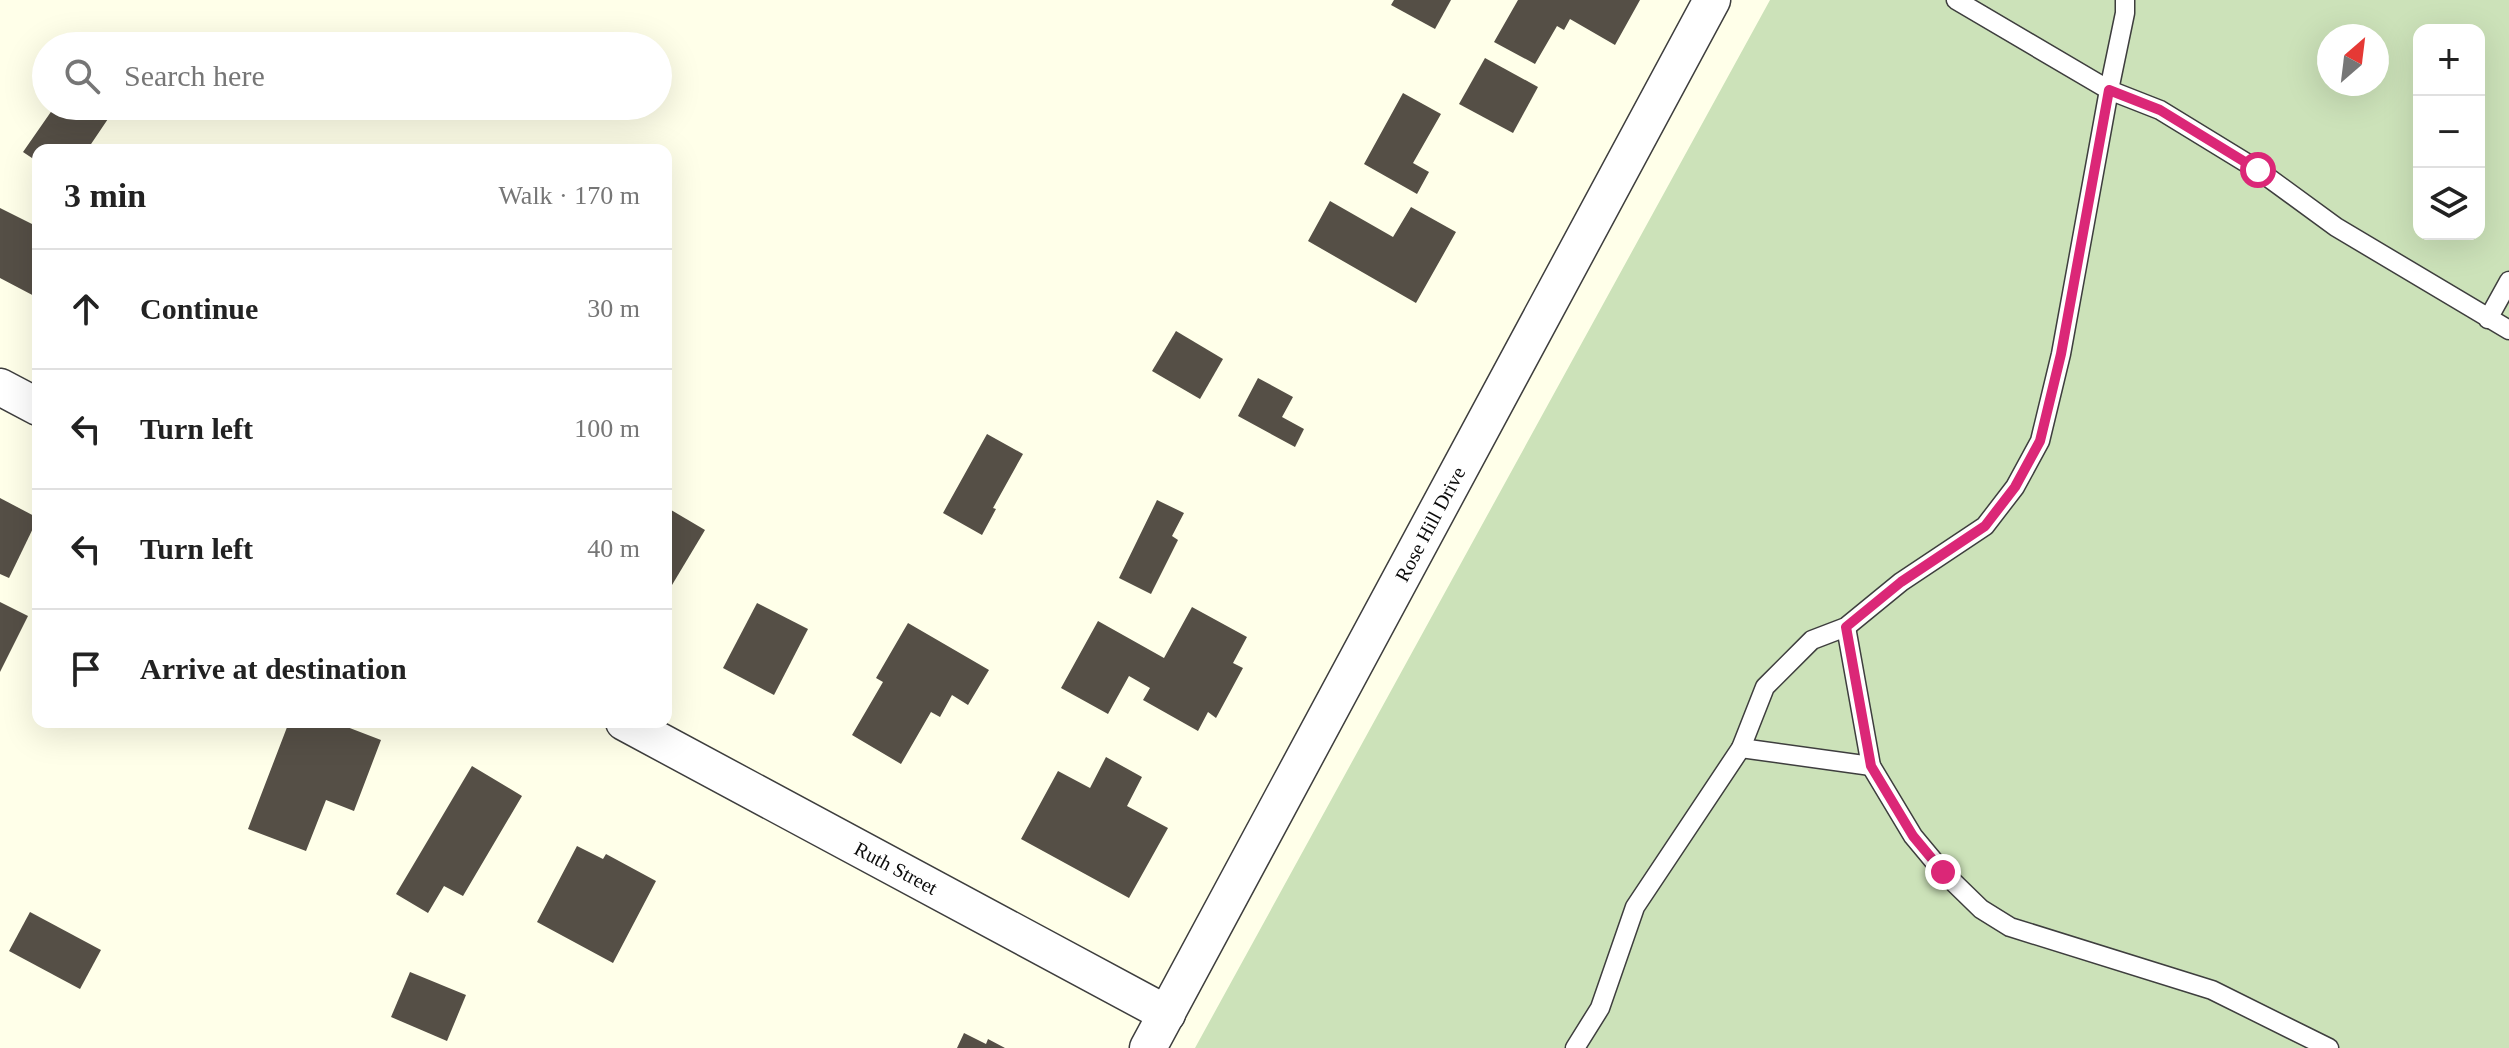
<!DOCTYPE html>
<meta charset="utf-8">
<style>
:root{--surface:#fff;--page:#f2f2f2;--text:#222;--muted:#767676;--line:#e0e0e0}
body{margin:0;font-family:Georgia,serif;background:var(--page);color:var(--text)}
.controls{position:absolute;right:24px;top:24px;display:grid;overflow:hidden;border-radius:16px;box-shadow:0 8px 32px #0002}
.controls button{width:72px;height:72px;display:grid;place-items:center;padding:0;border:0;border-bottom:2px solid var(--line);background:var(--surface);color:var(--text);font:40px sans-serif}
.compass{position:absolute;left:2317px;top:24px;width:72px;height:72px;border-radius:50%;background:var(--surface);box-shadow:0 8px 32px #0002;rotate:28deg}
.stop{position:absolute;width:24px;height:24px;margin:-18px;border:6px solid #db2777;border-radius:50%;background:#fff}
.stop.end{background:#db2777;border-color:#fff;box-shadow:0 2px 8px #0008}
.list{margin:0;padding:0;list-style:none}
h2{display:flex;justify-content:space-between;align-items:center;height:104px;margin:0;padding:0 32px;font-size:34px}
h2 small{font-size:26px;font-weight:400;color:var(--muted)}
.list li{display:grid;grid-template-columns:52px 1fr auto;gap:24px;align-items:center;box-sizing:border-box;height:120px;padding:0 32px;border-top:2px solid var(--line)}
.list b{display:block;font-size:30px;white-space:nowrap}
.list em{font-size:26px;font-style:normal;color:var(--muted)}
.icon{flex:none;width:44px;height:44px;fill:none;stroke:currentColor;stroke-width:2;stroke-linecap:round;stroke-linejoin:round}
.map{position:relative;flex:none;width:2509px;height:1048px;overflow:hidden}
.search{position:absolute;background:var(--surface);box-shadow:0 8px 32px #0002;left:32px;top:32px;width:640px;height:88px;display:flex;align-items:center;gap:20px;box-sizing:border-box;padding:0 28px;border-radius:44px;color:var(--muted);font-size:30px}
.panel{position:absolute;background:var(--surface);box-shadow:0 8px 32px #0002;left:32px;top:144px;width:640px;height:584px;border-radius:16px}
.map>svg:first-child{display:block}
</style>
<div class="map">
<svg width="2509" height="1048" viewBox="0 0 2509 1048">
<rect width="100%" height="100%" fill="#ffffe9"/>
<!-- cemetery -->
<path fill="#cce2b9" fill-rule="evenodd" d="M1770,0H2509V1048H1195ZM2419,30H2479V234H2419ZM2329,36H2377V84H2329Z"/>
<!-- building -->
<g fill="#554f46">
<polygon points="1394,0 1451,0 1435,29 1391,5"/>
<polygon points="1518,0 1640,0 1615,45 1570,19 1564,30 1557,26 1535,64 1494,42"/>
<polygon points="1485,58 1538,87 1513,133 1459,104"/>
<polygon points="1403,93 1441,114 1413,163 1429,172 1417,194 1364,164"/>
<polygon points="55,106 108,106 114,110 87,150 38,150 38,162 23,152"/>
<polygon points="1330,201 1393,237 1411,207 1456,232 1416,303 1308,241"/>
<polygon points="0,208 32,224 34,220 38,222 38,298 0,278"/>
<polygon points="1176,331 1223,359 1200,399 1152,371"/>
<polygon points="1258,378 1293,397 1282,417 1304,429 1295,447 1238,416"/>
<polygon points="987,434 1023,454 993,508 996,509 982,535 943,513"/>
<polygon points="0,498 38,518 9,578 0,574"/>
<polygon points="1157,500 1184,513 1172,536 1178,540 1151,594 1119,578"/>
<polygon points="666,507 705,530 666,595"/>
<polygon points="0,602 28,616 0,672"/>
<polygon points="757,603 808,629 774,695 723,668"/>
<polygon points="1192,607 1247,637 1233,663 1243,668 1216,718 1208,712 1198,731 1143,700 1150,688 1129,676 1108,714 1061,688 1098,621 1164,658"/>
<polygon points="908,623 989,670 968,705 952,695 940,717 931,712 901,764 852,735 883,682 876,678"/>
<polygon points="289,722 334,722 381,740 354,811 326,800 306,851 248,829"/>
<polygon points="1106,757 1142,777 1127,806 1168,828 1129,898 1021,839 1058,771 1090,788"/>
<polygon points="472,766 522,796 463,896 444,886 428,913 396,894"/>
<polygon points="577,846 603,859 606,854 656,881 613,963 537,922"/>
<polygon points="30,912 101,950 80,989 9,951"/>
<polygon points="410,972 466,995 447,1041 391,1017"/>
<polygon points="964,1033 986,1044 988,1039 1005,1048 957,1048"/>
</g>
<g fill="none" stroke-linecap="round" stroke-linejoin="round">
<defs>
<g id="service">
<polyline points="1956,0 2109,90 2160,110 2258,170 2336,227 2509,330"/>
<polyline points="2488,319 2509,281"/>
<polyline points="1846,627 1871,766 1913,836 1943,872 1981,909 2010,927 2212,990 2329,1048"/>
<polyline points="1741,748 1871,766"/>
<polyline points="1575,1048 1600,1008 1635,907 1741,748 1765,687 1812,640 1846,627 1901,582 1985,526 2015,487 2040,441 2061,354 2109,90 2125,13 2125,0"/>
</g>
<g id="minor">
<polyline points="0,387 38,407"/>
<polyline points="624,722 1167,1014"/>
<polyline points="1148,1048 1712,0"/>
</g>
</defs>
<!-- service casing -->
<use href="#service" stroke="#3e3e3e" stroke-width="21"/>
<!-- minor casing -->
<use href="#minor" stroke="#3e3e3e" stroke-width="39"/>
<!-- service -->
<use href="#service" stroke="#fff" stroke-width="18"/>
<!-- minor -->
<use href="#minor" stroke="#fff" stroke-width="36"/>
</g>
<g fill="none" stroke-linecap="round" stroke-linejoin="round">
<!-- route -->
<polyline stroke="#db2777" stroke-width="10" points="1943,872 1913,836 1871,766 1846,627 1901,582 1985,526 2015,487 2040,441 2061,354 2109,90 2160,110 2258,170"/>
</g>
<g text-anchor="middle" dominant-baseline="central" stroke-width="8" stroke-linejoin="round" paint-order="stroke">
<!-- street labels -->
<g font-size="20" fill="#0b0b0b" stroke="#fff">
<text transform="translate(1430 524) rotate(-62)">Rose Hill Drive</text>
<text transform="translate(896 868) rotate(28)">Ruth Street</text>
</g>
</g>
</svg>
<div class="controls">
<button>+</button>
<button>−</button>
<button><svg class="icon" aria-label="layers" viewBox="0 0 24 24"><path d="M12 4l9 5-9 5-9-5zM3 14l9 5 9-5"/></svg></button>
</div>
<svg class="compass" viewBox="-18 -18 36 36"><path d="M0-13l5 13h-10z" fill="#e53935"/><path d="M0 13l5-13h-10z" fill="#767676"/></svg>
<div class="stop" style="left:2258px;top:170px"></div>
<div class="stop end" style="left:1943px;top:872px"></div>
<div class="search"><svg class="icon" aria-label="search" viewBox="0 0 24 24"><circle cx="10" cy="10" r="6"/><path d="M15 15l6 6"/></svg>Search here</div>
<section class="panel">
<h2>3 min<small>Walk · 170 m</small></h2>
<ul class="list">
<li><svg class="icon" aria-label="ahead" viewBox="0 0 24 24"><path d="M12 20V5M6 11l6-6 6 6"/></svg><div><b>Continue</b></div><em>30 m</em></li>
<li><svg class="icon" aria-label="left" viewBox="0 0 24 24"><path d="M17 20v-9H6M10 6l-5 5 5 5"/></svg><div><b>Turn left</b></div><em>100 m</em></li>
<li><svg class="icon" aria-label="left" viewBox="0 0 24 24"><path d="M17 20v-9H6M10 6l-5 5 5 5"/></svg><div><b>Turn left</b></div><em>40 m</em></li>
<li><svg class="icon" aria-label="arrive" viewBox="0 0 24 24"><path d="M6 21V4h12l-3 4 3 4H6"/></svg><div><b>Arrive at destination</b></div></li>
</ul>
</section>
</div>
